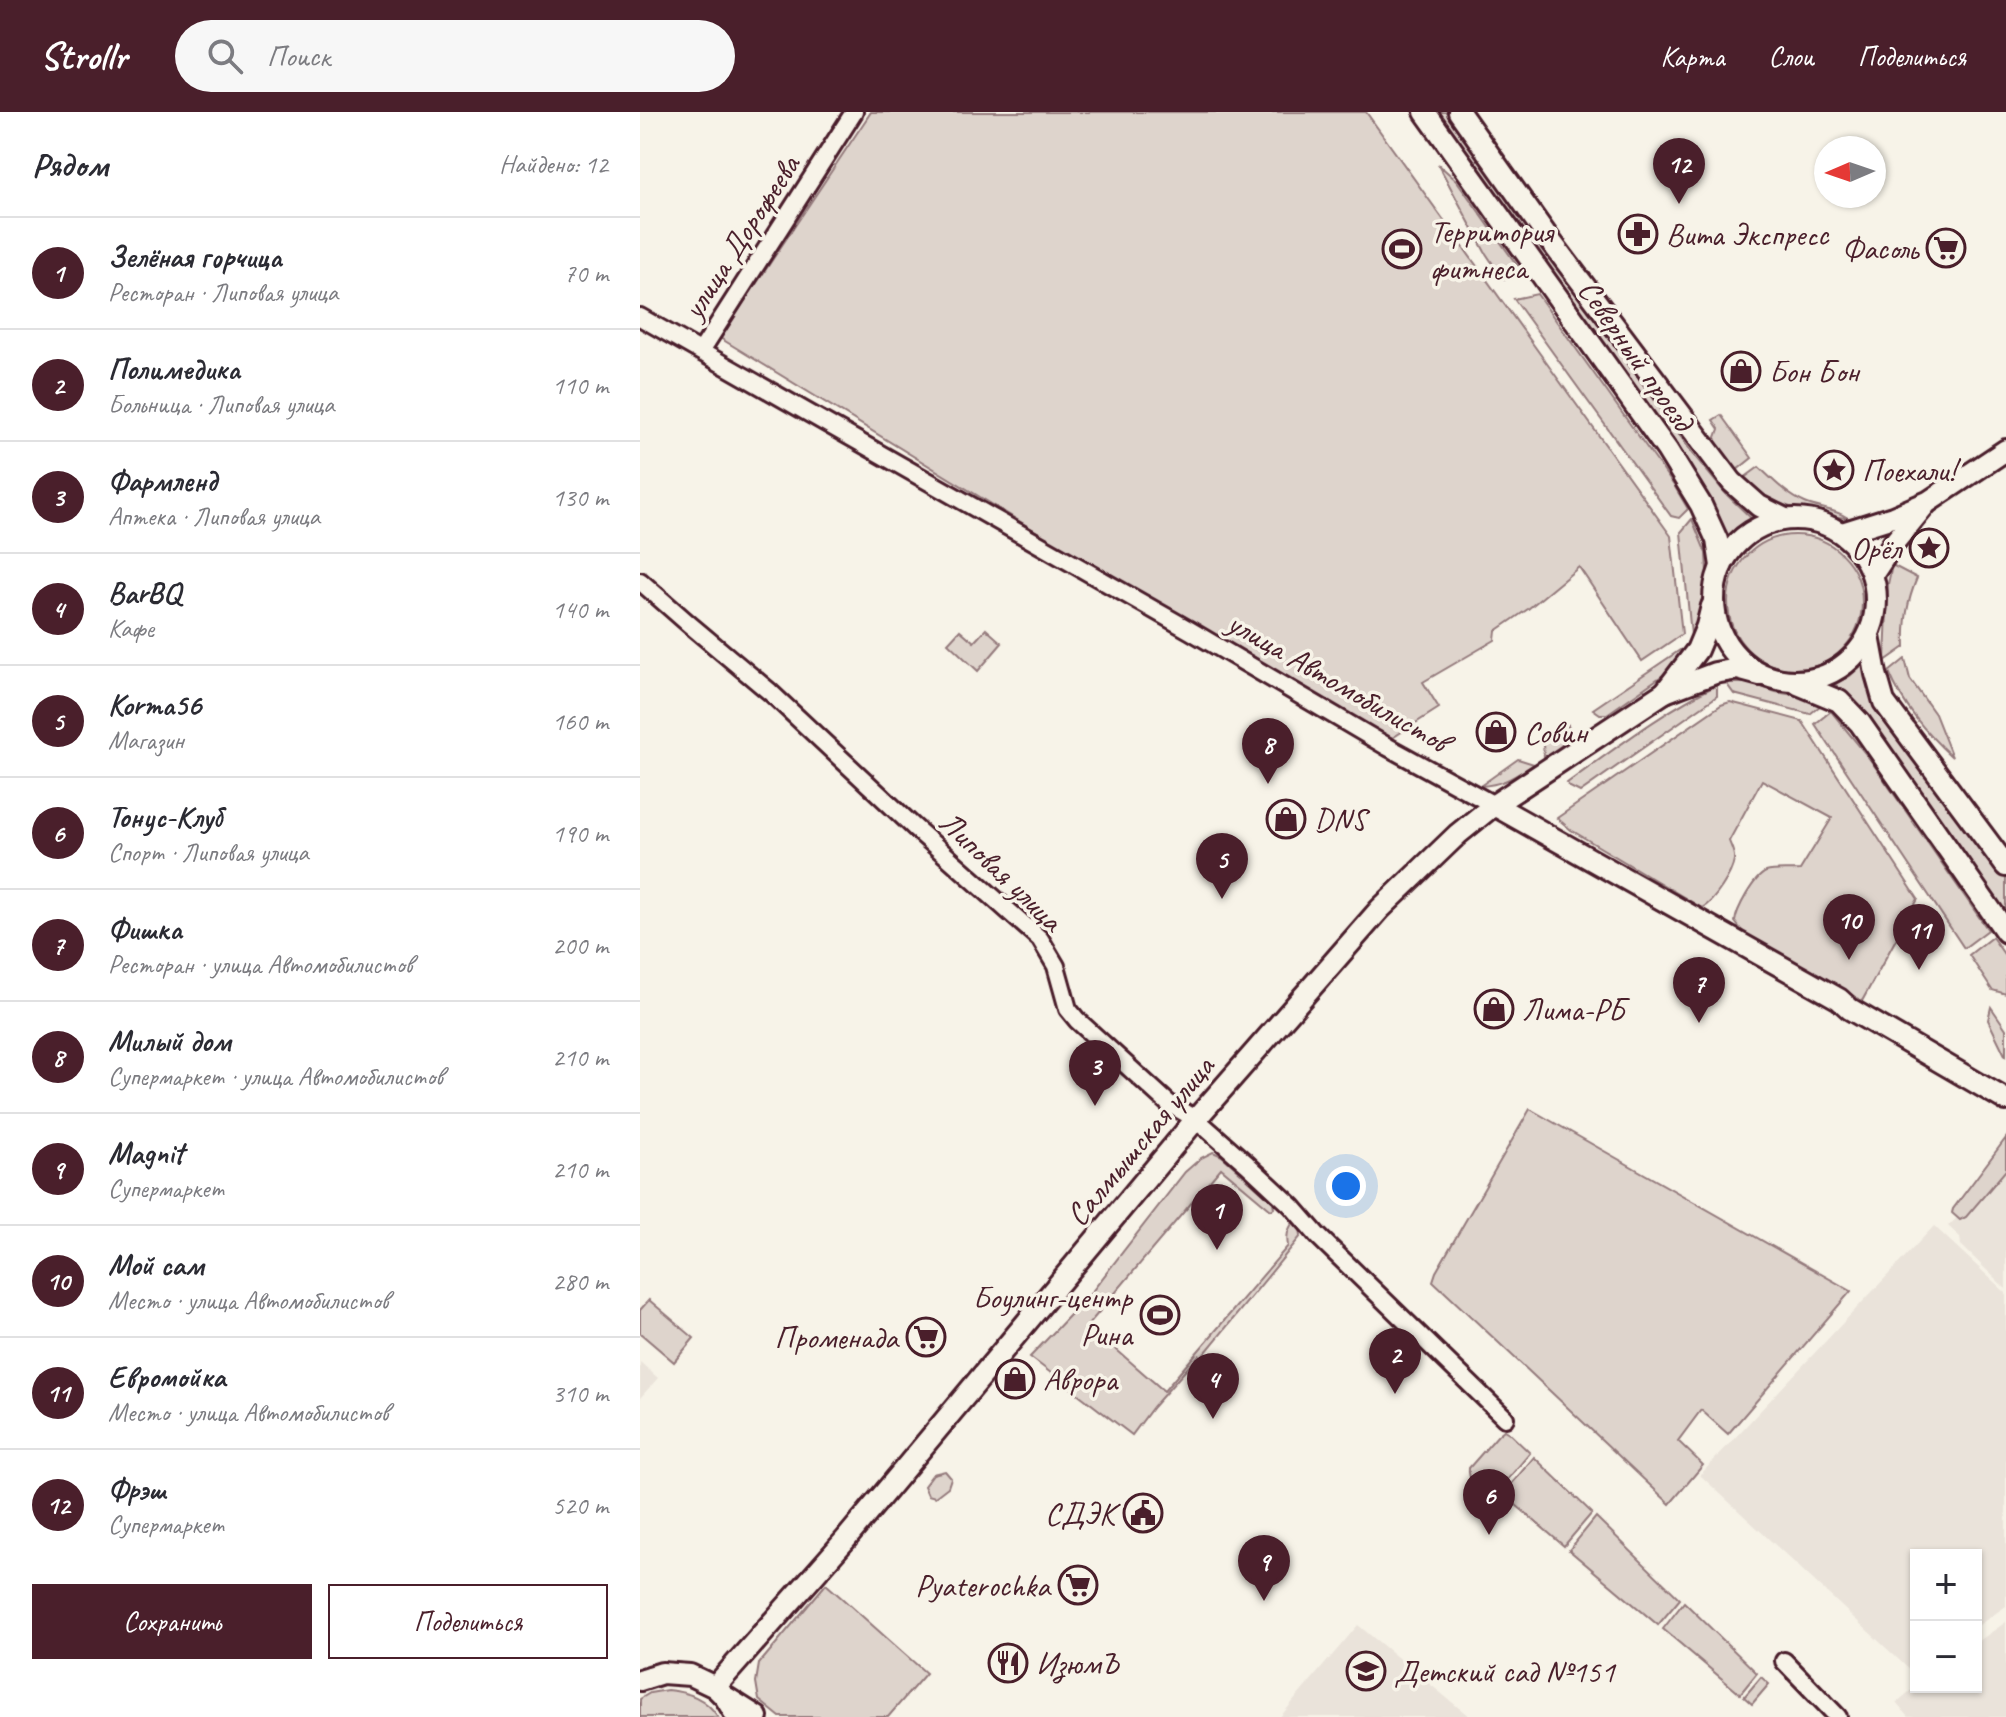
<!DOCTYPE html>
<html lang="ru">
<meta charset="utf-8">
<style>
:root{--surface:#fff;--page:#f7f7f7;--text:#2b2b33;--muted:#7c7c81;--line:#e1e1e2;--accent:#4a1f2b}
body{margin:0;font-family:Caveat,sans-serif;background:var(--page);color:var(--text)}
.controls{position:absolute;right:24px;bottom:24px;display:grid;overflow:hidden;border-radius:0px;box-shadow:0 2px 6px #0004}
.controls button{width:72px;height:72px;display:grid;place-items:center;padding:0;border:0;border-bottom:2px solid var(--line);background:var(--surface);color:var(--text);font:40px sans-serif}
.compass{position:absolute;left:1174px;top:24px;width:72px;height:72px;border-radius:50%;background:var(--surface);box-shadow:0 2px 6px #0004;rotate:268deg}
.you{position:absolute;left:706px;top:1074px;width:28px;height:28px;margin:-20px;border:6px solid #fff;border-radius:50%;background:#1a73e8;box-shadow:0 0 0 12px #1a73e833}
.badge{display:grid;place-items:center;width:52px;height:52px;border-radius:50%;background:var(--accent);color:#fff;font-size:26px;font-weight:700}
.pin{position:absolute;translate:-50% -66px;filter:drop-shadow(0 2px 4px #0008)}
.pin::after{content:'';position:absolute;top:42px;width:28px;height:24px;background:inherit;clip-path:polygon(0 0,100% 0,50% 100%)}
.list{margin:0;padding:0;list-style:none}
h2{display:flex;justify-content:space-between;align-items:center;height:104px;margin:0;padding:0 32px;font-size:34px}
h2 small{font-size:26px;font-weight:400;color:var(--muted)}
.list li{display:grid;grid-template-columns:52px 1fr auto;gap:24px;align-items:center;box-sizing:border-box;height:112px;padding:0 32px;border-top:2px solid var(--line)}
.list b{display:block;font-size:30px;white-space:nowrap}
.list p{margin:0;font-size:26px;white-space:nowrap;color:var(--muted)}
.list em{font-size:26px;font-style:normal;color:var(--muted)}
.actions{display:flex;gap:16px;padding:24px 32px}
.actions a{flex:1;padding:18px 0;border:2px solid var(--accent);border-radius:0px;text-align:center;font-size:28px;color:var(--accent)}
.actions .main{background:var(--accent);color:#fff}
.icon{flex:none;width:44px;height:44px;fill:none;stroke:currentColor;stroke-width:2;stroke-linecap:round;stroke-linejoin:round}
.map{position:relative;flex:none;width:1366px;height:1605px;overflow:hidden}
header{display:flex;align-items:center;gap:48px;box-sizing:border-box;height:112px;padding:0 40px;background:var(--accent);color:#fff}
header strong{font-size:38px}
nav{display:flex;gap:44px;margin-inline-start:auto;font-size:28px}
.search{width:560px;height:72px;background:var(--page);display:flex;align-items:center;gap:20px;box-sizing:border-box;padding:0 28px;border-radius:44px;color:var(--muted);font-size:30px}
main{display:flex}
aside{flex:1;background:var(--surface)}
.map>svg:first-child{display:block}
</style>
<header>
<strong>Strollr</strong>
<div class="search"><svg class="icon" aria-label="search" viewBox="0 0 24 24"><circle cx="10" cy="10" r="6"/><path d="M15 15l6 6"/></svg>Поиск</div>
<nav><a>Карта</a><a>Слои</a><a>Поделиться</a></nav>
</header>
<main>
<aside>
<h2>Рядом<small>Найдено: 12</small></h2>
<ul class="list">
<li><span class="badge">1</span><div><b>Зелёная горчица</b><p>Ресторан · Липовая улица</p></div><em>70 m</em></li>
<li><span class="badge">2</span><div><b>Полимедика</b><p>Больница · Липовая улица</p></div><em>110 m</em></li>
<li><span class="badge">3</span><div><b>Фармленд</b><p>Аптека · Липовая улица</p></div><em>130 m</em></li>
<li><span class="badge">4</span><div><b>BarBQ</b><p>Кафе</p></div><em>140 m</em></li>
<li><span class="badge">5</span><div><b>Korma56</b><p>Магазин</p></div><em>160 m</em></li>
<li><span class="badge">6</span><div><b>Тонус-Клуб</b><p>Спорт · Липовая улица</p></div><em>190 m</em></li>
<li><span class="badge">7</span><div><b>Фишка</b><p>Ресторан · улица Автомобилистов</p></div><em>200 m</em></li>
<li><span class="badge">8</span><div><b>Милый дом</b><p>Супермаркет · улица Автомобилистов</p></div><em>210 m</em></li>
<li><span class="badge">9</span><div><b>Magnit</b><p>Супермаркет</p></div><em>210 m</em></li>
<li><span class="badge">10</span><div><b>Мой сам</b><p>Место · улица Автомобилистов</p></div><em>280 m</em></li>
<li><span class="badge">11</span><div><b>Евромойка</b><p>Место · улица Автомобилистов</p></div><em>310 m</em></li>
<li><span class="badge">12</span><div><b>Фрэш</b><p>Супермаркет</p></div><em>520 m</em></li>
</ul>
<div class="actions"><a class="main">Сохранить</a><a>Поделиться</a></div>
</aside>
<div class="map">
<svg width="1366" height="1605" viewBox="0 0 1366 1605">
<rect width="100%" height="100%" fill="#f7f3e8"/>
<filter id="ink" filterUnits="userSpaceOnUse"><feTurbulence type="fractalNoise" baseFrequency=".0125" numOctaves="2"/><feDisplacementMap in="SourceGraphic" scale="16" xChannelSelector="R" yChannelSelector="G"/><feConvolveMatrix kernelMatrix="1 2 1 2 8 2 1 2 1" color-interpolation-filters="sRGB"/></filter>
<g filter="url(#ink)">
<!-- built -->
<g fill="#eae3da">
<polygon points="1366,1026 1366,1177 1321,1133 1320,1125 1308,1114 1317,1106 1312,1101 1313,1097"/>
<polygon points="1294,1114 1366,1181 1366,1494 1336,1515 1336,1443 1276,1443 1276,1557 1272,1560 1060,1363"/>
<polygon points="0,1250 18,1266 0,1286"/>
<polygon points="1366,1510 1366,1605 1268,1605 1256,1591 1276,1574 1336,1575 1336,1531"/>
<polygon points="718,1513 830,1605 640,1605"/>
</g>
<!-- green -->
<g fill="#ded4cc" stroke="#947a7c" stroke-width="2">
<polygon points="231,0 726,0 1031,424 1042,522 1002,549 939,455 888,497 856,519 855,528 783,570 799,596 749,628 420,434 80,226"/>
<polygon points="797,0 808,0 1056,346 1086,382 1113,408 1084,427 1065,378 1049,351"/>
<polygon points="798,52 817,69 884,163 863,167 845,140"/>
<polygon points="897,182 1035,375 1048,397 1039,406 1031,404 874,187"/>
<polygon points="1081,303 1112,346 1097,358 1078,335 1075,328 1079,317 1073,308"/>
<path d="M1119,355C1133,368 1147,383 1165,391C1179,397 1195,397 1208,406C1181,404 1153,399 1129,386C1120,381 1112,372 1104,366Z"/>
<polygon points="1052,407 1066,441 1067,462 1054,526 1051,523 1041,420"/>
<circle cx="1155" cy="490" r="67"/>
<path d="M1252,453L1277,466C1267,490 1264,510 1265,535L1245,549L1248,472Z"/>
<polygon points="346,517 362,531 338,559 308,531 320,518 334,530"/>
<polygon points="1040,538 1048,538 1033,556 967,602 960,602 953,597"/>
<path d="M1265,547L1270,567L1295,602L1312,645C1285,620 1263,594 1249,560Z"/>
<polygon points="1222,553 1236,591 1366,764 1366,803 1224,600 1195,572 1210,564"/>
<polygon points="1086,571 1110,571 1136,580 1160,584 1181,593 1170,602 1094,582"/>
<path d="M1077,573V584L940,680L930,675L927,671C976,636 1023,599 1077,573Z"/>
<path d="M1090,590L1162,609L1278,787L1222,889L1103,820L1095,810C1096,798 1114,765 1126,760C1135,757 1150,759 1160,758L1192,706L1122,668L1089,729C1091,735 1095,741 1094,748C1092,762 1074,790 1062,796L931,718L917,706L1081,593Z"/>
<polygon points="1191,599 1229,646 1348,818 1324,836 1175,612"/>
<path d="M928,613C933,630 917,637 904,645L903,631Z"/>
<path d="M878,647L894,652C875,664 864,673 840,674Z"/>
<polygon points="1352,825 1366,845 1366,882 1352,878 1329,843"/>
<polygon points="1351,895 1366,917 1366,945 1348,908"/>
<polygon points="890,997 1211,1179 1088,1322 1061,1298 1038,1329 1063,1353 1030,1392 793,1169 796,1160"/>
<polygon points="1366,1026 1366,1058 1326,1105 1320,1108 1312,1101 1313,1097"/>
<path d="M573,1040L582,1044L633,1090L634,1096L631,1098L581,1056L448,1213L524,1279L648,1134C646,1123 648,1117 654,1109L660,1114L661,1124L562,1245L559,1243L513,1295L492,1323L390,1245L450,1182L545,1060L561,1046Z"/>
<polygon points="9,1188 54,1226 34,1250 0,1221 0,1198"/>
<path d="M864,1318L869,1321L890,1341L852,1386C842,1378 827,1371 829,1356L858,1323Z"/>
<polygon points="894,1345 952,1401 924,1434 863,1382"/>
<polygon points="305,1359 311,1366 308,1375 295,1385 288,1383 284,1374 293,1362"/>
<polygon points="956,1405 1040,1487 1018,1513 929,1438"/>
<polygon points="186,1472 286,1561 248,1605 140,1605 119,1588 116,1570 119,1552"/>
<polygon points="1044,1490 1117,1561 1100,1582 1023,1517"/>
<polygon points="1121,1565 1129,1572 1112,1592 1104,1585"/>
<path d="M27,1578C48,1580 66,1586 78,1605H0V1587L10,1581Z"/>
</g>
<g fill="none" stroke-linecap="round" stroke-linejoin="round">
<defs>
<g id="minor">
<polyline points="0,205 551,519 748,635 854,693"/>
<polyline points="61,239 214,0"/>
<polyline points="0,469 49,512 130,580 274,715 400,827 416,854 428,897 437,908 528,991 556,1007 607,1052 652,1094 678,1124 865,1306"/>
<polyline points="1144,1549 1198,1605"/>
</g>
<g id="major">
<polyline points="785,0 1027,338 1061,393 1077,428 1081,454"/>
<polyline points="819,0 909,127 1092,370 1119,394 1145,407"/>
<circle cx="1155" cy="488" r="81"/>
<polyline points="1202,421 1253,405 1288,390 1366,338"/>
<polyline points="1233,462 1253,432 1285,393"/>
<polyline points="1229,524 1236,562 1244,590 1366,754"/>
<polyline points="1158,572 1199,589 1220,611 1366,820"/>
<polyline points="1025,580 1057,538 1067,514 1072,494"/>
<polyline points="854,693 1199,887 1210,897 1366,988"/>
<polyline points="0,1568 22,1561 50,1563 75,1575 85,1585 97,1605"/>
<polyline points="75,1575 206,1427 556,1007 740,797 818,722 854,693 1025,580 1075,561 1098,557 1120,563"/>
<polyline points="87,1586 117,1605"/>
</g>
</defs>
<!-- minor casing -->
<use href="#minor" stroke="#4a1f2b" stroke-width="22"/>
<!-- major casing -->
<use href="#major" stroke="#4a1f2b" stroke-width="26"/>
<!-- minor -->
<use href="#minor" stroke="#f7f3e8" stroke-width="16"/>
<!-- major -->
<use href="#major" stroke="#f7f3e8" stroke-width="20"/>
</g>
</g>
<!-- icons -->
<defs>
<symbol id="pharmacy-ring" viewBox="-11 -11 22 22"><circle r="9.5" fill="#f7f3e8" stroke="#4a1f2b" stroke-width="1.5"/><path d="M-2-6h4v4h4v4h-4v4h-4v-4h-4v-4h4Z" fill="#4a1f2b"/></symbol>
<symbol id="supermarket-ring" viewBox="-11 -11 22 22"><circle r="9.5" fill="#f7f3e8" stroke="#4a1f2b" stroke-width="1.5"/><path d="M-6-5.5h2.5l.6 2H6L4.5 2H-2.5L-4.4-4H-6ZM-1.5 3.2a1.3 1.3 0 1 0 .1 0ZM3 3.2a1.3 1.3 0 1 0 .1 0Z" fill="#4a1f2b"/></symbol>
<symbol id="stadium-ring" viewBox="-11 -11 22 22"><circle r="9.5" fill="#f7f3e8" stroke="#4a1f2b" stroke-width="1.5"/><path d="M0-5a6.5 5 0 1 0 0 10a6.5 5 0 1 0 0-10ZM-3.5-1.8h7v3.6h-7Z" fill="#4a1f2b"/></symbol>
<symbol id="shop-ring" viewBox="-11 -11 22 22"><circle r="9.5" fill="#f7f3e8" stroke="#4a1f2b" stroke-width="1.5"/><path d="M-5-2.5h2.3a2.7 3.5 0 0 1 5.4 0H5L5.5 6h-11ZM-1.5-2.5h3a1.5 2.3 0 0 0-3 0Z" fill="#4a1f2b"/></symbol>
<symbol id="sight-ring" viewBox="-11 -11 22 22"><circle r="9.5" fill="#f7f3e8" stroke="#4a1f2b" stroke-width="1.5"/><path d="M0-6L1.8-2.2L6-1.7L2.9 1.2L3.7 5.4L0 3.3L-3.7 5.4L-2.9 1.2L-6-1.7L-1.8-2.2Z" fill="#4a1f2b"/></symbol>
<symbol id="civic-ring" viewBox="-11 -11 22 22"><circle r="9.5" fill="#f7f3e8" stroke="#4a1f2b" stroke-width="1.5"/><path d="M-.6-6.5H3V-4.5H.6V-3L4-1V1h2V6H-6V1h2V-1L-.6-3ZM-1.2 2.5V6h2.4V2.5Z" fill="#4a1f2b"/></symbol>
<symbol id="restaurant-ring" viewBox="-11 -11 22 22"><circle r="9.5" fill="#f7f3e8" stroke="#4a1f2b" stroke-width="1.5"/><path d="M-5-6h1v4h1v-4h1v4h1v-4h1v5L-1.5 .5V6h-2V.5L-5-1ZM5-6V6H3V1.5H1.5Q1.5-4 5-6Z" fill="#4a1f2b"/></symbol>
<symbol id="school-ring" viewBox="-11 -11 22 22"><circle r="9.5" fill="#f7f3e8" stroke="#4a1f2b" stroke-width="1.5"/><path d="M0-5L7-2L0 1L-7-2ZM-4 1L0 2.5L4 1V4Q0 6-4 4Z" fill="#4a1f2b"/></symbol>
</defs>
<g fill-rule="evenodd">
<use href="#pharmacy-ring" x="976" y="100" width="44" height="44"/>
<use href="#supermarket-ring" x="1284" y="114" width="44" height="44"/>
<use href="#stadium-ring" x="740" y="115" width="44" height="44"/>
<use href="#shop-ring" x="1079" y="237" width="44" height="44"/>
<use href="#sight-ring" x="1172" y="336" width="44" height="44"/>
<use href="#sight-ring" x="1267" y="414" width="44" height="44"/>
<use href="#shop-ring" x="834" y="598" width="44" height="44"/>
<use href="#shop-ring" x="624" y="685" width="44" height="44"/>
<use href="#shop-ring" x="832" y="875" width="44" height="44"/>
<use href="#stadium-ring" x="498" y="1181" width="44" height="44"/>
<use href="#supermarket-ring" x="264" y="1203" width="44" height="44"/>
<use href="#shop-ring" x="353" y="1245" width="44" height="44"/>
<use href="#civic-ring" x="481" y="1379" width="44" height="44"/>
<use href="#supermarket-ring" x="416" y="1451" width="44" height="44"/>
<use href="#restaurant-ring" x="346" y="1529" width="44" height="44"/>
<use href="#school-ring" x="704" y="1537" width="44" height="44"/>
</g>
<g text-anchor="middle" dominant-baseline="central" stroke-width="7" stroke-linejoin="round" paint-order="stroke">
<!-- poi labels -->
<g font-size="32" fill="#4a1f2b" stroke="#f7f3e8" text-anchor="start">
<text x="790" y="119">Территория<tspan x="790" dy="37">фитнеса</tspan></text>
<text x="1026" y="122">Вита Экспресс</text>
<text x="1278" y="136" text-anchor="end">Фасоль</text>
<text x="1129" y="259">Бон Бон</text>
<text x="1222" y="358">Поехали!</text>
<text x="1261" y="436" text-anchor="end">Орёл</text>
<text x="884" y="620">Совин</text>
<text x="674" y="707">DNS</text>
<text x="882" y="897">Лима-РБ</text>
<text x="492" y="1185" text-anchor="end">Боулинг-центр<tspan x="492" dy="37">Рина</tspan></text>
<text x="258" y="1225" text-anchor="end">Променада</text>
<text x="403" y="1267">Аврора</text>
<text x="475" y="1401" text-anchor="end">СДЭК</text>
<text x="410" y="1473" text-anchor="end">Pyaterochka</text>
<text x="396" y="1551">ИзюмЪ</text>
<text x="754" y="1559">Детский сад №151</text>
</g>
<!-- street labels -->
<g font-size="32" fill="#4a1f2b" stroke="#f7f3e8">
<text transform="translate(101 125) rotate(-57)">улица Дорофеева</text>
<text transform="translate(996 243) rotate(55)">Северный проезд</text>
<text transform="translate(698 570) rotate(30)">улица Автомобилистов</text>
<text transform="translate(361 759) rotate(44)">Липовая улица</text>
<text transform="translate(500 1029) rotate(-50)">Салмышская улица</text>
</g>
</g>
</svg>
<div class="controls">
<button>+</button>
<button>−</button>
</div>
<svg class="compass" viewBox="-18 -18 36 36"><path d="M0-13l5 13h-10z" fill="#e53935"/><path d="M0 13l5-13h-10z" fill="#7c7c81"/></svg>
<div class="you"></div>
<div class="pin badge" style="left:577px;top:1138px">1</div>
<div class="pin badge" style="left:755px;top:1282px">2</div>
<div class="pin badge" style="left:455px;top:994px">3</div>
<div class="pin badge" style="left:573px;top:1307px">4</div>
<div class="pin badge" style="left:582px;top:787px">5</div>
<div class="pin badge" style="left:849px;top:1423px">6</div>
<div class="pin badge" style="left:1059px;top:911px">7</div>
<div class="pin badge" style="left:628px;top:672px">8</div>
<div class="pin badge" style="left:624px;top:1489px">9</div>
<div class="pin badge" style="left:1209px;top:848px">10</div>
<div class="pin badge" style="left:1279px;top:858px">11</div>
<div class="pin badge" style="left:1039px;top:92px">12</div>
</div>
</main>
